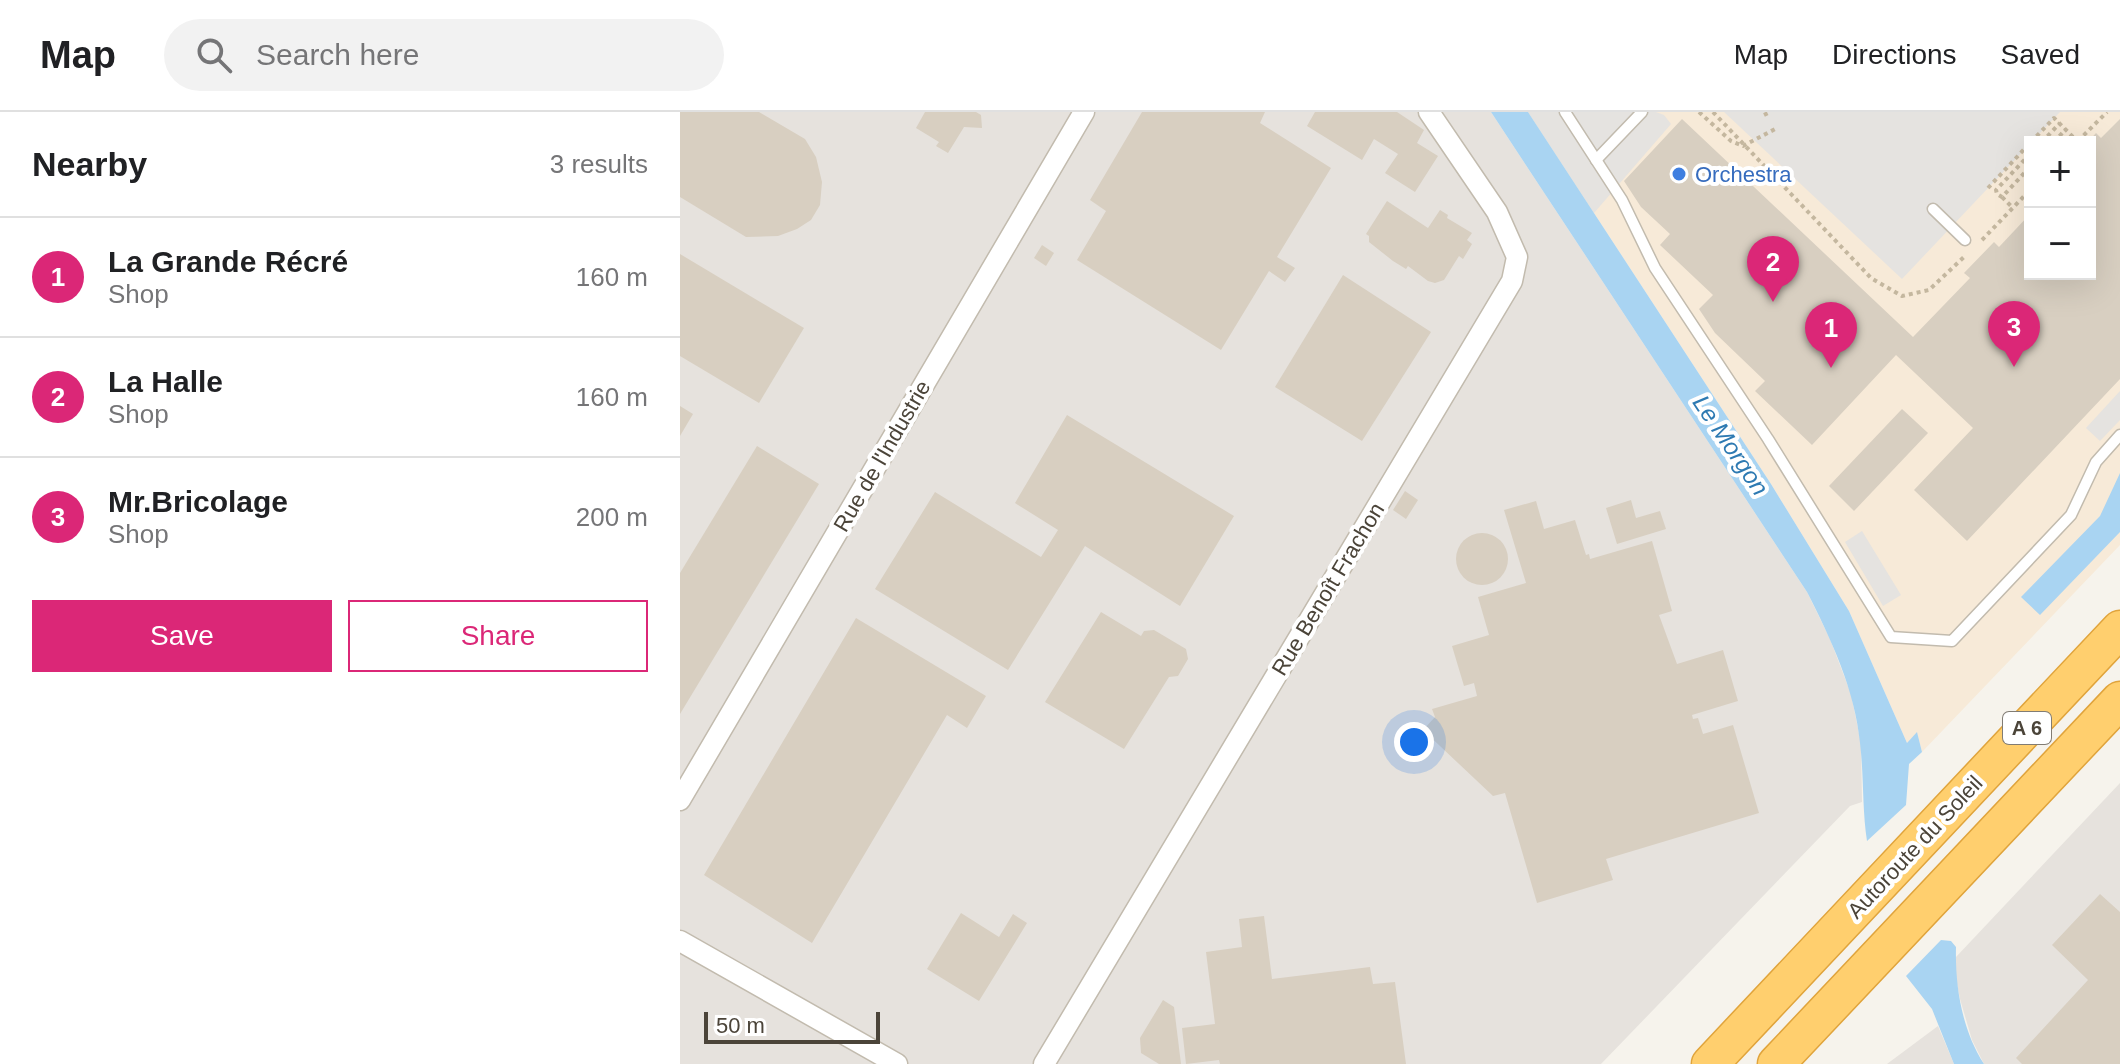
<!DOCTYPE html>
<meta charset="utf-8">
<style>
:root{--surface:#fff;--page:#f2f2f2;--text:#202124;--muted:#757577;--line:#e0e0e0;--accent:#db2777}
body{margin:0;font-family:Helvetica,sans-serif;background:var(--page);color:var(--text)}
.controls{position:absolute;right:24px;top:24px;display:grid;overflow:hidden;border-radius:0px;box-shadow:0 8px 32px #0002}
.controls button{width:72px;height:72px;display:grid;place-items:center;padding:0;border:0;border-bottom:2px solid var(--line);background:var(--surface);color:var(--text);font:40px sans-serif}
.scale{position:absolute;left:24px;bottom:20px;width:176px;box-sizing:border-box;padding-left:8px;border:4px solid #4b4439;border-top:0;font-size:22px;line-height:28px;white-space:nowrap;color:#4b4439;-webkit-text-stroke:6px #fff;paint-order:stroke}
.you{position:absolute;left:734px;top:630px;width:28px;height:28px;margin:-20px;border:6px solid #fff;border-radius:50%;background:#1a73e8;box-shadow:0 0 0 12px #1a73e833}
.badge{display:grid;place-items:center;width:52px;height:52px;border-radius:50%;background:var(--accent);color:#fff;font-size:26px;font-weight:700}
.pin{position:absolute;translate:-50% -66px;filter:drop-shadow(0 2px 4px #0008)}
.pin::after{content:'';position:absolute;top:42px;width:28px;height:24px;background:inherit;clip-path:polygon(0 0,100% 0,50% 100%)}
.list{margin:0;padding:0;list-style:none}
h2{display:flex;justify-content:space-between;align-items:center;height:104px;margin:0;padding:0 32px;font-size:34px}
h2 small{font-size:26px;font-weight:400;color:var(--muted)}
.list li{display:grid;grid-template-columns:52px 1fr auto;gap:24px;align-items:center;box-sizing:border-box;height:120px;padding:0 32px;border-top:2px solid var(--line)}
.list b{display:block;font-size:30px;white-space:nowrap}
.list p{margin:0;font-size:26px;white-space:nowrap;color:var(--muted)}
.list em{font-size:26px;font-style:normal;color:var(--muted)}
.actions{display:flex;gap:16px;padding:24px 32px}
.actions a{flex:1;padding:18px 0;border:2px solid var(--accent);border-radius:0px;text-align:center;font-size:28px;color:var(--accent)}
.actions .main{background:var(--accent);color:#fff}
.icon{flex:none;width:44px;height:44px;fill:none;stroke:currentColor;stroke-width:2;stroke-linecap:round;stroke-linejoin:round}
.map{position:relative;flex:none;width:1440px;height:952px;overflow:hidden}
header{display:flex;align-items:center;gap:48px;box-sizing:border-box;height:112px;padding:0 40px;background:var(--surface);border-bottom:2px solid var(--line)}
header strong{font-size:38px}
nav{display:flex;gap:44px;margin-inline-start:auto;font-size:28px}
.search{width:560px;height:72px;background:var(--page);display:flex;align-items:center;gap:20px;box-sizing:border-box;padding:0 28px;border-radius:44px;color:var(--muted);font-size:30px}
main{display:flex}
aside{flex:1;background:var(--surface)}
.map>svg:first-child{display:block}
</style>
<header>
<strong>Map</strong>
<div class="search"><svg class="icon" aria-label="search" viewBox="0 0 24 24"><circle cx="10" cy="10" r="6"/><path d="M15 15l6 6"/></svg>Search here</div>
<nav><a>Map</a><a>Directions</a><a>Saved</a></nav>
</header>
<main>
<aside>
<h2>Nearby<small>3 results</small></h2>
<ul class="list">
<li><span class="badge">1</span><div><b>La Grande Récré</b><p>Shop</p></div><em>160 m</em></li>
<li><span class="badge">2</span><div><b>La Halle</b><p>Shop</p></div><em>160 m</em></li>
<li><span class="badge">3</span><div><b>Mr.Bricolage</b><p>Shop</p></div><em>200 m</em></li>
</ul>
<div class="actions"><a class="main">Save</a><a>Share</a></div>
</aside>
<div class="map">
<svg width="1440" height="952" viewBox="0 0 1440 952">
<rect width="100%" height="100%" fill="#f6f3ec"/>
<!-- commercial -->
<path fill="#f7ead8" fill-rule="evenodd" d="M848,0H1440V433L1242,640L1237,621L1227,631L1169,499L1091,372ZM1350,30H1410V162H1350Z"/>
<!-- industrial -->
<g fill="#e6e2dd">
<polygon points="0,0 811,0 1127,480 1150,527 1171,582 1181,631 1182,690 1170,694 921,952 0,952"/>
<polygon points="1440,671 1440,952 1304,952 1292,928 1280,887 1275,862 1276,845"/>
<polygon points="1258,914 1274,952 1207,952"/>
</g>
<!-- parking -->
<g fill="#e5e3e0">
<polygon points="848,0 976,0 984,3 991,12 914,101"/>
<polygon points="1044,0 1380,0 1222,167"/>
<polygon points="1440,279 1440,308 1420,329 1406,316"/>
<polygon points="1182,419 1221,483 1203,494 1165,430"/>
</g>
<!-- water -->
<g fill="#a9d4f2">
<path d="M811,0H848L1091,372L1169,499L1227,631L1237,620L1242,640L1229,652L1226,693L1187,729C1182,696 1184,664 1180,631C1175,578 1151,527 1127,480Z"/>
<polygon points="1440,361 1440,420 1360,503 1341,485 1420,404"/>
<path d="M1261,828L1271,829L1276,835C1275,875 1282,918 1304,952H1274L1252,897L1226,864Z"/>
</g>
<!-- building -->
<g fill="#d8cfc1">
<polygon points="0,0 79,0 125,27 136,45 142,70 140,93 131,108 117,117 98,124 66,125 0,85"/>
<polygon points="245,0 296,0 301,3 302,16 284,15 268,41 256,34 259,30 236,16"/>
<polygon points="462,0 585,0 580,11 651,56 597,145 615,156 605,170 589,159 541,238 397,148 426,99 410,88"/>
<polygon points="635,0 717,0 744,18 737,31 758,44 735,80 705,61 718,42 694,27 682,48 627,14"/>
<polygon points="1002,7 1233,225 1290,166 1284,161 1314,130 1319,135 1350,102 1350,162 1410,162 1408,30 1416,21 1421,26 1440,7 1440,267 1287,429 1234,378 1293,316 1216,243 1132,333 1075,279 1085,269 1035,221 1019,197 1033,183 980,133 990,122 961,95 944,69"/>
<polygon points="707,89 748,116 760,98 768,103 767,106 792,121 787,128 792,132 783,147 779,144 764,168 755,171 748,169 728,154 726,157 713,149 689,130 689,124 686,122"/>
<polygon points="362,133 374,141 366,154 354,146"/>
<polygon points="0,142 124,216 79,291 0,244"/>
<polygon points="663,163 751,220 682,329 595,275"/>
<polygon points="0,294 13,302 0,324"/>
<polygon points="1222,297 1248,321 1174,399 1149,374"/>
<polygon points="387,303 554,404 500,494 405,434 328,558 195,477 255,380 361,445 378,418 335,391"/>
<polygon points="77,334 139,372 0,602 0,461"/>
<polygon points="725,379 738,388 726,407 713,398"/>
<polygon points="951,388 956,406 980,399 986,417 937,432 926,396"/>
<polygon points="856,389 864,417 895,408 906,443 909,442 910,447 972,429 992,499 979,503 997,552 1043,538 1058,589 1012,603 1013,607 1018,606 1023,622 1053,613 1079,701 926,747 933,768 857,791 825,681 813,684 743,618 755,605 752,597 797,584 794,571 784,574 772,534 809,523 798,485 846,471 824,398"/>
<circle cx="802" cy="447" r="26"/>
<polygon points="421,500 461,524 464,519 474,518 506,537 508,547 498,564 489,565 444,637 365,590"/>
<polygon points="176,506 306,584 287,616 267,603 132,831 24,763"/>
<polygon points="1420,782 1440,800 1440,952 1342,952 1336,946 1408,868 1372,833"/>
<polygon points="281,801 319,825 333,802 347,811 299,889 247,857"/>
<polygon points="584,804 592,867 690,855 693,872 715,870 726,952 540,952 539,948 506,952 502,916 535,912 526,840 562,835 559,807"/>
<polygon points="483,888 494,895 501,952 479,952 461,941 460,926"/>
</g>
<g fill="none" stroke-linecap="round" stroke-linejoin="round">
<defs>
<g id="service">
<polyline points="885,0 942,88 975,156 1088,327 1211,525 1272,529 1391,403 1416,350 1440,323"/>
<polyline points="916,48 962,0"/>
<polyline points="1253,97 1285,128"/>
</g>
<g id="minor">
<polyline points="0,688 404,0"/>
<polyline points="0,829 217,952"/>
<polyline points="364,952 832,169 837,145 817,100 749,0"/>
</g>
<g id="motorway">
<polyline points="1030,952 1440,517"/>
<polyline points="1096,952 1440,588"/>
</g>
</defs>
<!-- service casing -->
<use href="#service" stroke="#c2bbae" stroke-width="13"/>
<!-- minor casing -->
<use href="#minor" stroke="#c2bbae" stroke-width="23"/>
<!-- motorway casing -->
<use href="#motorway" stroke="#e0a43c" stroke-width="39"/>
<!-- path -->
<g stroke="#c4b79f" stroke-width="4" stroke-dasharray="4 4" stroke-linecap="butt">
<polyline points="1019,0 1051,29 1063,34 1097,16"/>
<polyline points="1033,0 1191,166 1222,184 1249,178 1284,145"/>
<polyline points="1084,3 1090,0"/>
<polyline points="1398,29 1427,0"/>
<polyline points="1351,30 1374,6 1397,29"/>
<polyline points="1362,30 1380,11"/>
<polyline points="1374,30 1386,17"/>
<polyline points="1350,42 1316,78 1317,82 1322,85 1350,55"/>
<polyline points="1308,76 1350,31"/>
<polyline points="1322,85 1333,96"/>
<polyline points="1302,128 1350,78"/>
</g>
<!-- service -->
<use href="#service" stroke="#fff" stroke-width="10"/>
<!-- minor -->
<use href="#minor" stroke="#fff" stroke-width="20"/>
<!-- motorway -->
<use href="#motorway" stroke="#ffcf6e" stroke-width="36"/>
</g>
<!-- markers -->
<circle fill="#3f7fe0" stroke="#fff" stroke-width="3" cx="999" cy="62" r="8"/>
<g text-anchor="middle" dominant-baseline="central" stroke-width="8" stroke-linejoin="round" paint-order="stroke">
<!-- shield labels -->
<rect fill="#fff" stroke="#817c74" stroke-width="2" x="1323" y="600" width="48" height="32" rx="6"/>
<g font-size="20" font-weight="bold" fill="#4b4439">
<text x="1347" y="616">A 6</text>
</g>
<!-- shop labels -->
<g font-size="22" fill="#366cbe" stroke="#fff" text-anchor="start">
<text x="1015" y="62">Orchestra</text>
</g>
<!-- street labels -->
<g font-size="22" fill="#4b4439" stroke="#fff">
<text transform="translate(202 344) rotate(-60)">Rue de l'Industrie</text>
<text transform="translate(648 477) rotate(-59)">Rue Benoît Frachon</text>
<text transform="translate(1235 735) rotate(-47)">Autoroute du Soleil</text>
</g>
<!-- water labels -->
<g font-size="24" font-style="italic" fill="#2e7ab2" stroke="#fff">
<text transform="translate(1051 333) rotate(56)">Le Morgon</text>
</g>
</g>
</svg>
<div class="controls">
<button>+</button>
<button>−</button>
</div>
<div class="scale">50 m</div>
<div class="you"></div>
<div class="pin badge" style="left:1151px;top:256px">1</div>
<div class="pin badge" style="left:1093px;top:190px">2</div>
<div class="pin badge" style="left:1334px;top:255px">3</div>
</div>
</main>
